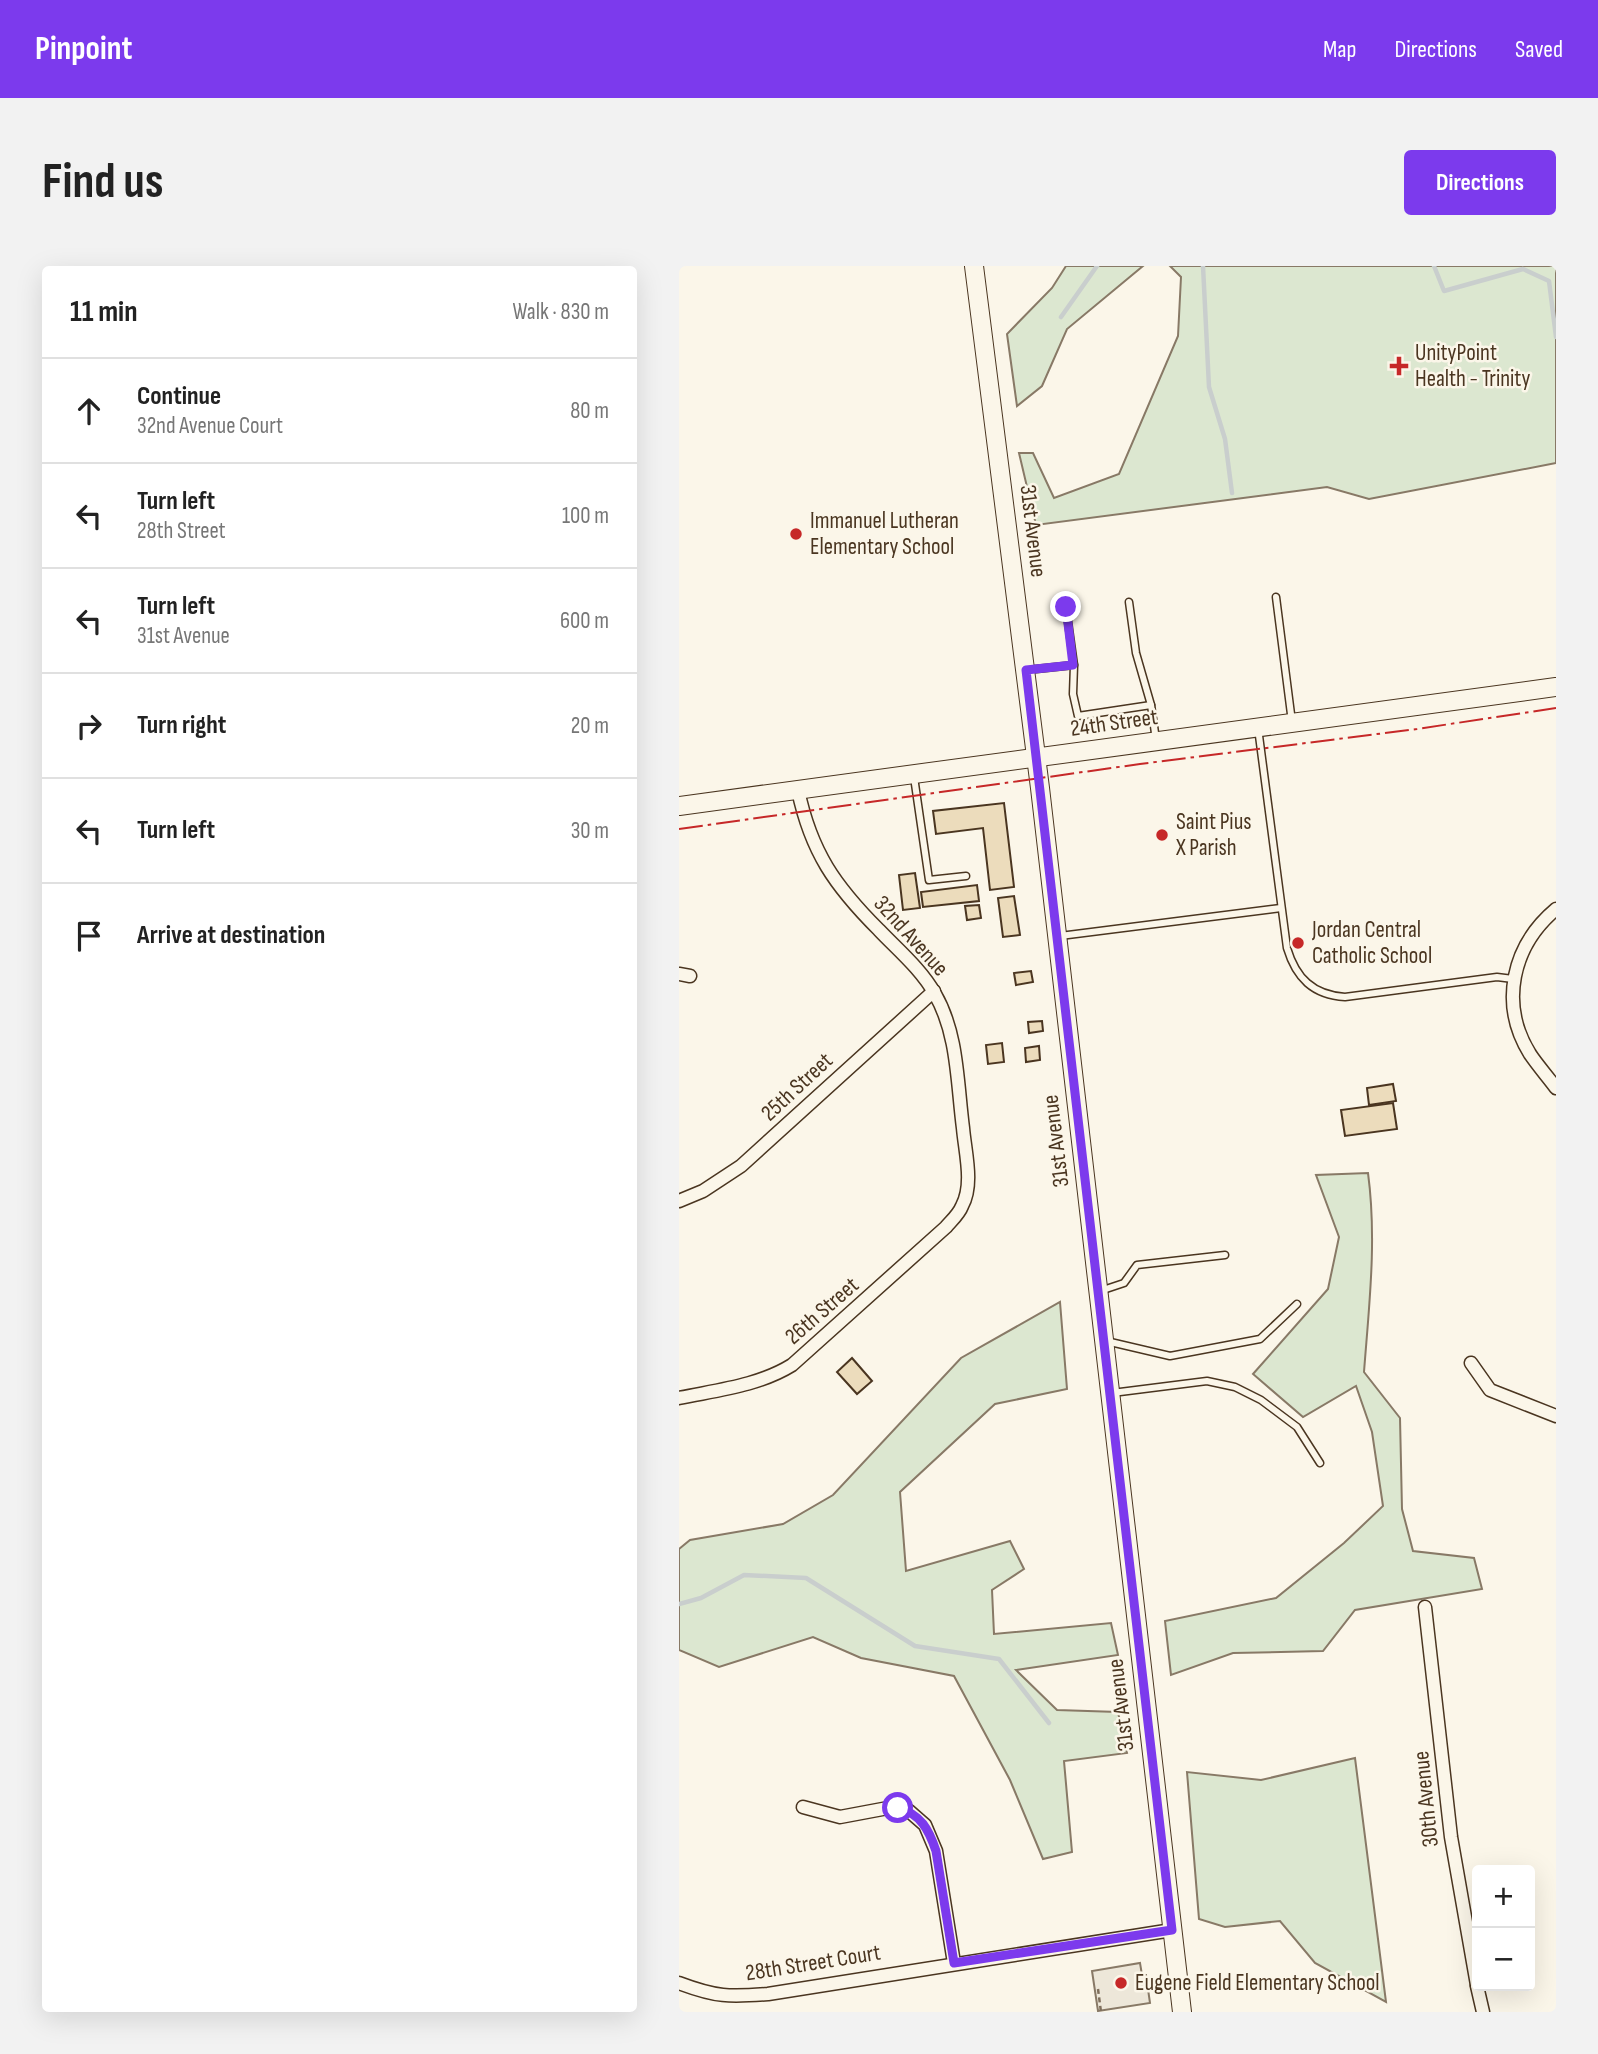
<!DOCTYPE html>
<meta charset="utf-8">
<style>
:root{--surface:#fff;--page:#f2f2f2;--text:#222;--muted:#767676;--line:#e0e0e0;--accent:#7c3aed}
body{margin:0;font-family:"Sofia Sans Condensed",sans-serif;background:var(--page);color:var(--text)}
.controls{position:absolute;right:21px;bottom:21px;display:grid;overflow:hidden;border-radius:7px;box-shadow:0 7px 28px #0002}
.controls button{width:63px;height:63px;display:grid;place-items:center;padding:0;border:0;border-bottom:2px solid var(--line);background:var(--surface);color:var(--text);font:35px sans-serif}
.stop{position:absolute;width:21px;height:21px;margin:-16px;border:5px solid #7c3aed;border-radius:50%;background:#fff}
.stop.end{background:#7c3aed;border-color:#fff;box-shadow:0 2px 7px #0008}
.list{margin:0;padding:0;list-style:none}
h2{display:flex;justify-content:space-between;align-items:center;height:91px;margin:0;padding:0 28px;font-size:30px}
h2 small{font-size:23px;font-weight:400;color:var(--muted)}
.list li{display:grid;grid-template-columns:46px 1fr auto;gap:21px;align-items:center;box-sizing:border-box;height:105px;padding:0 28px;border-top:2px solid var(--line)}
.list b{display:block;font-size:26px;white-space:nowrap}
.list p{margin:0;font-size:23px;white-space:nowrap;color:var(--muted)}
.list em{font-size:23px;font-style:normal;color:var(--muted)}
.icon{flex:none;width:38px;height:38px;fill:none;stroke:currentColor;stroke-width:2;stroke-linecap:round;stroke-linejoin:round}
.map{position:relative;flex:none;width:877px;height:1746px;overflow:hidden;border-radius:7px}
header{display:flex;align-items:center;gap:42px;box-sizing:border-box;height:98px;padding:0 35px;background:var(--accent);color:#fff}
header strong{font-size:33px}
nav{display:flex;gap:38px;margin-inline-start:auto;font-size:24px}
.intro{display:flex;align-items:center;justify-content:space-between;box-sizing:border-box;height:168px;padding:0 42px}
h1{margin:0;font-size:49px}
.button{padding:18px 32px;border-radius:7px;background:var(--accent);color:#fff;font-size:24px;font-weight:700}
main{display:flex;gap:42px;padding:0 42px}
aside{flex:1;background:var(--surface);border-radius:7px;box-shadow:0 7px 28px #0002}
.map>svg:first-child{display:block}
</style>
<header>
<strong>Pinpoint</strong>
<nav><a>Map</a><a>Directions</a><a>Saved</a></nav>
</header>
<div class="intro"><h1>Find us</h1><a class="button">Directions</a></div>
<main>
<aside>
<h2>11 min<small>Walk · 830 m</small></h2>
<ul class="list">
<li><svg class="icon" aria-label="ahead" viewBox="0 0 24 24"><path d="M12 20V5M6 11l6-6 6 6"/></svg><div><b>Continue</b><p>32nd Avenue Court</p></div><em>80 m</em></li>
<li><svg class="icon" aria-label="left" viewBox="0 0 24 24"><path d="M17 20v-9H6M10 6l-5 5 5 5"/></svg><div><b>Turn left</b><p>28th Street</p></div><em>100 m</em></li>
<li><svg class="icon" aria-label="left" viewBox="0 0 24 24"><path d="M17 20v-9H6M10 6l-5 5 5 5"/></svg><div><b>Turn left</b><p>31st Avenue</p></div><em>600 m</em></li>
<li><svg class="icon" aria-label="right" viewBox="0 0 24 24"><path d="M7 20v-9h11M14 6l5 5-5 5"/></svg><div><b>Turn right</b></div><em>20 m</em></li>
<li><svg class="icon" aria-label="left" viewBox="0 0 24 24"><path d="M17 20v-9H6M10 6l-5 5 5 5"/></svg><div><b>Turn left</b></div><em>30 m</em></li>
<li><svg class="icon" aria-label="arrive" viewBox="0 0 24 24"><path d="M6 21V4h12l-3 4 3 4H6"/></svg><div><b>Arrive at destination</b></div></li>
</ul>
</aside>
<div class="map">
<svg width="877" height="1746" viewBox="0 0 877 1746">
<rect width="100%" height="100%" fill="#fbf6e9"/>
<!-- green -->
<g fill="#dce7d0" stroke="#887966" stroke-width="2">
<polygon points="387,0 464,0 388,63 363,120 338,140 328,68 373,22"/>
<polygon points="491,0 877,0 877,197 690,233 648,221 357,259 340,187 354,187 375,232 440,208 499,70 502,11"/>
<path d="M689,907C698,974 690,1040 685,1106L721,1152L723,1243L734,1285L795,1292L803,1323L676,1344L644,1385L554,1387L492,1409L486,1355L597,1332L665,1277L704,1240L693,1166L677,1120L624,1151L574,1108L649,1023L660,971L637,909Z"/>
<polygon points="381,1036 388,1123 316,1138 221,1226 227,1305 331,1275 345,1303 313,1324 315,1368 432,1357 439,1389 337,1404 378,1444 439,1446 448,1487 385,1495 393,1586 364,1593 331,1514 275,1410 182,1392 134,1371 40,1401 0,1384 0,1283 11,1274 104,1258 154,1229 282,1092"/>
<polygon points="676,1492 707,1736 636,1697 601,1655 546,1661 520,1653 508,1506 582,1514"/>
</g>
<!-- parking -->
<polygon fill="#ede7d9" stroke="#887966" stroke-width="2" points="461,1697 463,1709 467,1709 471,1737 419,1745 413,1705"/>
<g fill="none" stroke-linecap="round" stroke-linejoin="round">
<!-- stream -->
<g stroke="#c9cecd" stroke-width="4.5">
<polyline points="524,0 530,121 546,173 553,227"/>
<polyline points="755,0 765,25 844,3 870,15 877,71"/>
<polyline points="382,51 418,0"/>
<polyline points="0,1338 22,1332 65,1309 127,1312 236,1380 320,1393 370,1457"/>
</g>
</g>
<!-- building -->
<g fill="#ecdcbc" stroke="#4a3520" stroke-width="2">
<polygon points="325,537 335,621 311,624 304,562 257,568 254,545"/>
<polygon points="236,607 241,642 224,644 220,609"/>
<polygon points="298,619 300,635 244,641 242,626"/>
<polygon points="335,630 341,669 324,671 319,632"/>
<polygon points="300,639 302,652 288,654 286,640"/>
<polygon points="352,705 354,716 337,719 335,707"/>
<polygon points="363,755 364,765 350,767 349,756"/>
<polygon points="323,777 325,796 309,798 307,779"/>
<polygon points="360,780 361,794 347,796 346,782"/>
<polygon points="714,818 717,835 690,839 688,822"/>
<polygon points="714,837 718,863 666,870 662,844"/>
<polygon points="173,1092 193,1115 178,1128 158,1106"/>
</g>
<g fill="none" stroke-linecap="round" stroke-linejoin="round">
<defs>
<g id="lane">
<polyline points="597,331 613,456"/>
<polyline points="450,336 457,387 472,439 477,474"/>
<polyline points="387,341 395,399 394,428 399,450 472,439"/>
<polyline points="348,404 395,399"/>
<path d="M579,462L608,682C617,712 634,729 666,731L818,711L834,713"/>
<polyline points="235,511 250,614 287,610"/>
<polyline points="381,670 602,642"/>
<polyline points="421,1025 445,1017 458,999 546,989"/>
<polyline points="427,1075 491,1090 581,1073 618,1038"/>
<polyline points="433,1127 528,1115 556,1121 582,1134 618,1161 641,1197"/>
</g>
<g id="street">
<path d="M877,643C833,680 820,738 851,788C859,800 869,811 877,822"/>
<polyline points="0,708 11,710"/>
<polyline points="0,935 24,925 62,900 255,725"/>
<polyline points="792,1097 811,1124 877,1150"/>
<path d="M0,1132C38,1124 79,1120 113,1099L267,961C273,954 280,948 283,940C295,918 286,886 284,862C278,816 279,768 256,728C242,703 219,684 200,664C156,620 132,586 119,524"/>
<polyline points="746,1341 772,1571 798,1719"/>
<polyline points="124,1541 161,1551 209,1542 230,1545 246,1559 257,1585 275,1697"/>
<path d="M0,1717C37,1731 50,1731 89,1728L493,1664"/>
<polyline points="798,1720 804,1746"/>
</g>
<g id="secondary">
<polyline points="295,0 361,522 503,1746"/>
<polyline points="0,540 877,421"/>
</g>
</defs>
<!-- lane casing -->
<use href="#lane" stroke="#4a3520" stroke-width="9"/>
<!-- street casing -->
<use href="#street" stroke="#4a3520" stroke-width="15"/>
<!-- secondary casing -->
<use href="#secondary" stroke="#4a3520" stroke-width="20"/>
<!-- path -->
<polyline stroke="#7f6f5c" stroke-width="2.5" stroke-dasharray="5 3.5" stroke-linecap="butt" points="419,1723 422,1746"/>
<!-- lane -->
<use href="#lane" stroke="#fbf6e9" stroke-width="6"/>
<!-- street -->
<use href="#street" stroke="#fbf6e9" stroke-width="12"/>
<!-- secondary -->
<use href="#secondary" stroke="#fbf6e9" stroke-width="18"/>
<!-- power -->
<polyline stroke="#c62828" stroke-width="2" stroke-dasharray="24 5 3.5 5" stroke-linecap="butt" points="0,563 461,498 738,463 877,442"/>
</g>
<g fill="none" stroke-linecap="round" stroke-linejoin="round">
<!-- route -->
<path stroke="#7c3aed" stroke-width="9" d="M219,1542C242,1548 250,1564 257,1585L275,1697L493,1664L347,404L394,399L387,341"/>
</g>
<!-- markers -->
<g fill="#c62828" stroke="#fbf6e9" stroke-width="2.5">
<path d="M716.5 89.5h7v7h7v7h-7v7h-7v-7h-7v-7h7z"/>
<circle cx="117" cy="268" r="7"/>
<circle cx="483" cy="569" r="7"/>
<circle cx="619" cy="677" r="7"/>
<circle cx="442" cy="1717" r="7"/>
</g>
<g text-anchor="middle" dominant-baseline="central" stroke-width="5" stroke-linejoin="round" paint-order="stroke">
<!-- poi labels -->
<g font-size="23" fill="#4a3520" stroke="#fbf6e9" text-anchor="start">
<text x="736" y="87">UnityPoint<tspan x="736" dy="26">Health - Trinity</tspan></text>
<text x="131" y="255">Immanuel Lutheran<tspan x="131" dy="26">Elementary School</tspan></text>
<text x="497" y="556">Saint Pius<tspan x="497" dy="26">X Parish</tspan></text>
<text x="633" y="664">Jordan Central<tspan x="633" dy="26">Catholic School</tspan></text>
<text x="456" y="1717">Eugene Field Elementary School</text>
</g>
<!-- street labels -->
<g font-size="23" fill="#4a3520" stroke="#fbf6e9">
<text transform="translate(354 265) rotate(83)">31st Avenue</text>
<text transform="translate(435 457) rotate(-8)">24th Street</text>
<text transform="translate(232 670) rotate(48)">32nd Avenue</text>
<text transform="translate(118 821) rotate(-43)">25th Street</text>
<text transform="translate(377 875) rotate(-97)">31st Avenue</text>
<text transform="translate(143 1045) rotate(-41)">26th Street</text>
<text transform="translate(442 1439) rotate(-97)">31st Avenue</text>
<text transform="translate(747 1533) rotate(-96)">30th Avenue</text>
<text transform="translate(134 1697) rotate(-9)">28th Street Court</text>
</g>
</g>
</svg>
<div class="controls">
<button>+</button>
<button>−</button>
</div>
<div class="stop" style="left:219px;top:1542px"></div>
<div class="stop end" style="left:387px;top:341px"></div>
</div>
</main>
